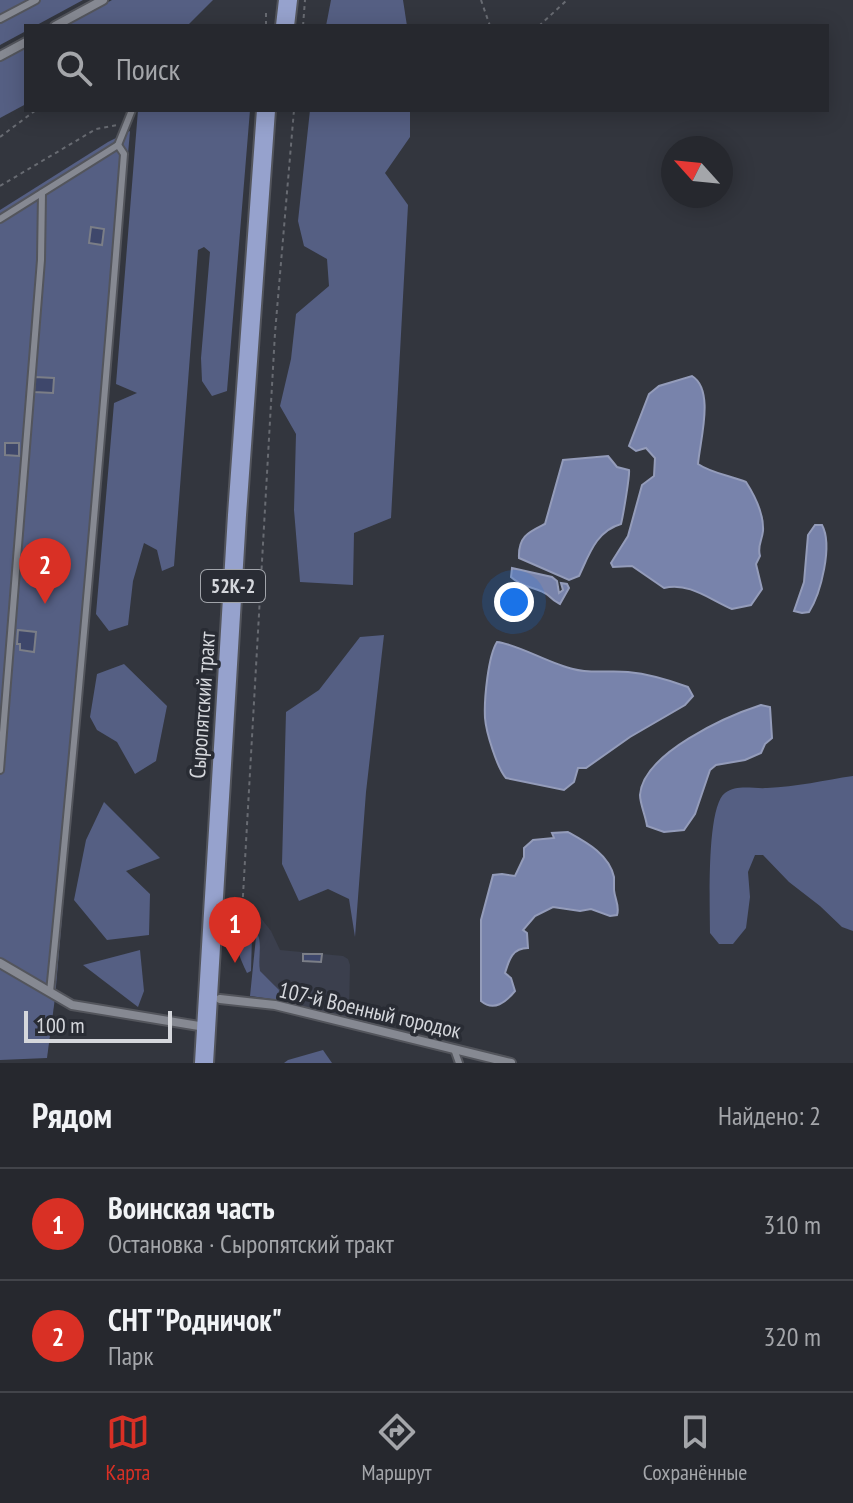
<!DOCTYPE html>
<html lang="ru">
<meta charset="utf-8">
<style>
:root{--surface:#26282e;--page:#2e3036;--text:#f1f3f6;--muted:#a4a6aa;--line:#42444a;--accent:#d93025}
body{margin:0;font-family:"PT Sans Narrow",sans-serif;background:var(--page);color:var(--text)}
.compass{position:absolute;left:661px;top:136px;width:72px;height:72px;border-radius:50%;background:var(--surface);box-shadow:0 4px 20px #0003;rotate:297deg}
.scale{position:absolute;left:24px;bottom:20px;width:148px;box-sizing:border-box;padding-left:8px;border:4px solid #d5d7dc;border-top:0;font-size:22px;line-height:28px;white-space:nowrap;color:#d5d7dc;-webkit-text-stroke:6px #292c34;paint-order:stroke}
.you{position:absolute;left:514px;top:602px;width:28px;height:28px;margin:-20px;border:6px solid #fff;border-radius:50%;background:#1a73e8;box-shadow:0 0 0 12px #1a73e833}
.badge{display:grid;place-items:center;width:52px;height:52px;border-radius:50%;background:var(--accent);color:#fff;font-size:26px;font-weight:700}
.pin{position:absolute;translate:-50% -66px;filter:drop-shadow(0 2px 4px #0008)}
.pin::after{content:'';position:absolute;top:42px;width:28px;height:24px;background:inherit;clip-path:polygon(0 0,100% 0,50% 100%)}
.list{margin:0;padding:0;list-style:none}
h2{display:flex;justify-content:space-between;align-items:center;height:104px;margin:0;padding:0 32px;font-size:34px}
h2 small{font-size:26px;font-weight:400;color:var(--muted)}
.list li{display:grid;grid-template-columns:52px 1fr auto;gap:24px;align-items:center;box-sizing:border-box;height:112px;padding:0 32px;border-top:2px solid var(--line)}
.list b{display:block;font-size:30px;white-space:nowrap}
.list p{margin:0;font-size:26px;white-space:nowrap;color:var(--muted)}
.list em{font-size:26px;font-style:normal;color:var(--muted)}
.icon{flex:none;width:44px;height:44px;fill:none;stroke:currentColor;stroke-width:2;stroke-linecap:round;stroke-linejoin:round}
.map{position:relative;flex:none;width:853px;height:1063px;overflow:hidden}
.search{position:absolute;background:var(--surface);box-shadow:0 4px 20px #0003;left:24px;right:24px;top:24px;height:88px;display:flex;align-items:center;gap:20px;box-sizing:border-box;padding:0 28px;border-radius:0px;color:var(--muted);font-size:30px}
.sheet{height:328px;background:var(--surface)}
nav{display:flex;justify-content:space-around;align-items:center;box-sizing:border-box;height:112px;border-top:2px solid var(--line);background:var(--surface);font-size:22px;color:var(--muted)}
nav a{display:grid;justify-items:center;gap:4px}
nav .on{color:var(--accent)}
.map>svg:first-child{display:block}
</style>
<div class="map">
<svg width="853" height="1063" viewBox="0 0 853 1063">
<rect width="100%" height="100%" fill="#33363e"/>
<!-- built -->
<polygon fill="#3b3f4d" points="234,896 246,909 257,913 271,931 280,950 343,956 348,959 350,965 349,1013 355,1020 278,1000 280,995 274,985 260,972 258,934 248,923 234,922"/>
<!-- green -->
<g fill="#555f83">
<polygon points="0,0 83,0 35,26 26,26 26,31 0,45"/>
<polygon points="112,0 213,0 187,26 65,26"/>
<polygon points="331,0 403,0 407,26 326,26"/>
<polygon points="26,47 26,104 0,118 0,62"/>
<polygon points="138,110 250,110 227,391 212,396 202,381 201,358 210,252 204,247 198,250 174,566 162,571 157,550 144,543 133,581 128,625 109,631 96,614 114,403 137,393 116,384"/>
<polygon points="310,110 410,110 410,137 385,173 408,205 391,518 354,533 353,585 300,582 294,510 296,434 280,406 291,359 296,314 329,286 327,259 304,246 298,221"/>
<polygon points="130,131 55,998 47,1058 0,1060 0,210 108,142"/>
<polygon points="384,635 366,792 355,937 349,899 328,889 299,901 282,864 286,712 319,690 360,637"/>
<polygon points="124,664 167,706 156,761 135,774 117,742 97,730 90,717 97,674"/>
<path d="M853,776V931L842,927L820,906L789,882L763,855H755L748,872L750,897L746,928L733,944H719L710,933C710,907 706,807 725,793C737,784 753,789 767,788C796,787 825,780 853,776Z"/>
<polygon points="104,802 160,858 126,871 150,894 149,935 107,940 74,900 86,840"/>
<path d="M242,921C268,932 257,949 260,971L279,990L278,1000L250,996L256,937L251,931L237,927L234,922Z"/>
<path d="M244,931L252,936L251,971L247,973C240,957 234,950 244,931Z"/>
<polygon points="140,950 144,991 138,1007 83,965"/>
<polygon points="323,1050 332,1063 284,1063 288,1060"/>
</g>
<!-- water -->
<g fill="#7883ab" stroke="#949cba" stroke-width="2">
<path d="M692,376C715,390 700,440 698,464C711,473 731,476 746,482C755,496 764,514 763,531C762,541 757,546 760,556L756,564L762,589L751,605L732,609C710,600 690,582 664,588L632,566L613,567L611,563L628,536L642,485L654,476L655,458L646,448L636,451L629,446L649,394L659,386Z"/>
<path d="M608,456L617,467L629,470C630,475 623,516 621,524C596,531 589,555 579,576L569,580L519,558C518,536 529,532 545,524L563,460Z"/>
<path d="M815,525H822C833,545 821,593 809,612L802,613L794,611L804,582L808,535Z"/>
<path d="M512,568L552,577L557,581L559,593L563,590L561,583L567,584L569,588L560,604C556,602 552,599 549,596C537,586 525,590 511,577Z"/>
<path d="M497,642C517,644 550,664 573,669C590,674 610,670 628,672C649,674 669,680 688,687L693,696L685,705L630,737L586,768H578L574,782L564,790L506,778C497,768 486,732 485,718C484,700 488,656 497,642Z"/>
<path d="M761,705L770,707L772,738L765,744L761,753L745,760L716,765L710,770L695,814L684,830L664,832L647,826C646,817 640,804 640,795C643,753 727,716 761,705Z"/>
<path d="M568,832C586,842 609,854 614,877C614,877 614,889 614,890C615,900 620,906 617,915L610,916L591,909L580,911L553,907L535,916L523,930L527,933L528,948C512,948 509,960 505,973L511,978L515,991C506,1002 494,1012 481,1001V920L493,875L502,874L515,876L524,857V848L533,840L554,838L552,833Z"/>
</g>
<!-- building -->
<g fill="#3e476b" stroke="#7b7e87" stroke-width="2">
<polygon points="91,227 104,229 102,245 89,243"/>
<polygon points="35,377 54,378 53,393 34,392"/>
<polygon points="5,443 19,443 19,456 5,455"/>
<polygon points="18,630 36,632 34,652 20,650 20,644 17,644"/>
<polygon points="303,954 322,954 321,962 303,961"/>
</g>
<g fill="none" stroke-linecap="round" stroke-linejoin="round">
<defs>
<g id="service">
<polyline points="0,19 36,0"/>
<polyline points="0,219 118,145 132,110"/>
<polyline points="0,770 41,260 42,193"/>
<path d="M50,992C78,713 102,434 124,154L118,145"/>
<polyline points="454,1049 459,1063"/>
</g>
<g id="minor">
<polyline points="55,26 103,0"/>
<polyline points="0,56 26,42"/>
<polyline points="0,963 72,1005 205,1027"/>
<polyline points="220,999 275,1005 511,1063"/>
</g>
<g id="primary">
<polyline points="285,26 288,0"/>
<polyline points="204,1063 237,515 266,110"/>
</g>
</defs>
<!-- service casing -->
<use href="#service" stroke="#53555c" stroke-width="10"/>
<!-- minor casing -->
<use href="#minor" stroke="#53555c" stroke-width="12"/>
<!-- primary casing -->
<use href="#primary" stroke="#53555c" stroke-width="22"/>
<!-- path -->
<g stroke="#686b72" stroke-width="2" stroke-dasharray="4 4" stroke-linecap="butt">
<polyline points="481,0 490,26"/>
<polyline points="266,13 266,26"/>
<polyline points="303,26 305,0"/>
<polyline points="539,26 567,0"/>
<polyline points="0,137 36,110"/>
<polyline points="0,186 96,129 117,125"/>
<polyline points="242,913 275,333 294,110"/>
</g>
<!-- service -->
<use href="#service" stroke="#868992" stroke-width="6"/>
<!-- minor -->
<use href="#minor" stroke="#868992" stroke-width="8"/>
<!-- primary -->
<use href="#primary" stroke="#96a2cd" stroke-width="18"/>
</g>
<g text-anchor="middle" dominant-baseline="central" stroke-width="7" stroke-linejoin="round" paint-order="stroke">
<!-- shield labels -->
<rect fill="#292c34" stroke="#a1a4aa" stroke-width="2" x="201" y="570" width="64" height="32" rx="6"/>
<g font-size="20" font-weight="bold" fill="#d5d7dc">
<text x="233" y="586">52К-2</text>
</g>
<!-- street labels -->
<g font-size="22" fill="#d5d7dc" stroke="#292c34">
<text transform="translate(202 705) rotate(-86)">Сыропятский тракт</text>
<text transform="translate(370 1010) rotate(13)">107-й Военный городок</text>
</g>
</g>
</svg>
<svg class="compass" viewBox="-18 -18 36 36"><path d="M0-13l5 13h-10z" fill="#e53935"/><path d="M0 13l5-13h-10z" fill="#a4a6aa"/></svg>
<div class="scale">100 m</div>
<div class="you"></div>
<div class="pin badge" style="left:235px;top:963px">1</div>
<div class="pin badge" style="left:45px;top:604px">2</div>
<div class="search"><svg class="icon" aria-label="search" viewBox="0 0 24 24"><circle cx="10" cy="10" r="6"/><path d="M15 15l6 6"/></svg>Поиск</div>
</div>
<section class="sheet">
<h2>Рядом<small>Найдено: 2</small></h2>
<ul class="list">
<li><span class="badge">1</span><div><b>Воинская часть</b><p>Остановка · Сыропятский тракт</p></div><em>310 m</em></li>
<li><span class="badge">2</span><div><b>СНТ &quot;Родничок&quot;</b><p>Парк</p></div><em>320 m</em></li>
</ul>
</section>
<nav>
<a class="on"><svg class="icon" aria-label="map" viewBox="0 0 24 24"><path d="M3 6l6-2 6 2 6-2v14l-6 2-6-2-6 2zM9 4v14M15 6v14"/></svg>Карта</a>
<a><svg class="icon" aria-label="directions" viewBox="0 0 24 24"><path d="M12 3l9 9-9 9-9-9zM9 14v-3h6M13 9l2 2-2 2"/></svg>Маршрут</a>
<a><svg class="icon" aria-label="saved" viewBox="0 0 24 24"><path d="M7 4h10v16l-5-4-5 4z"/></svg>Сохранённые</a>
</nav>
